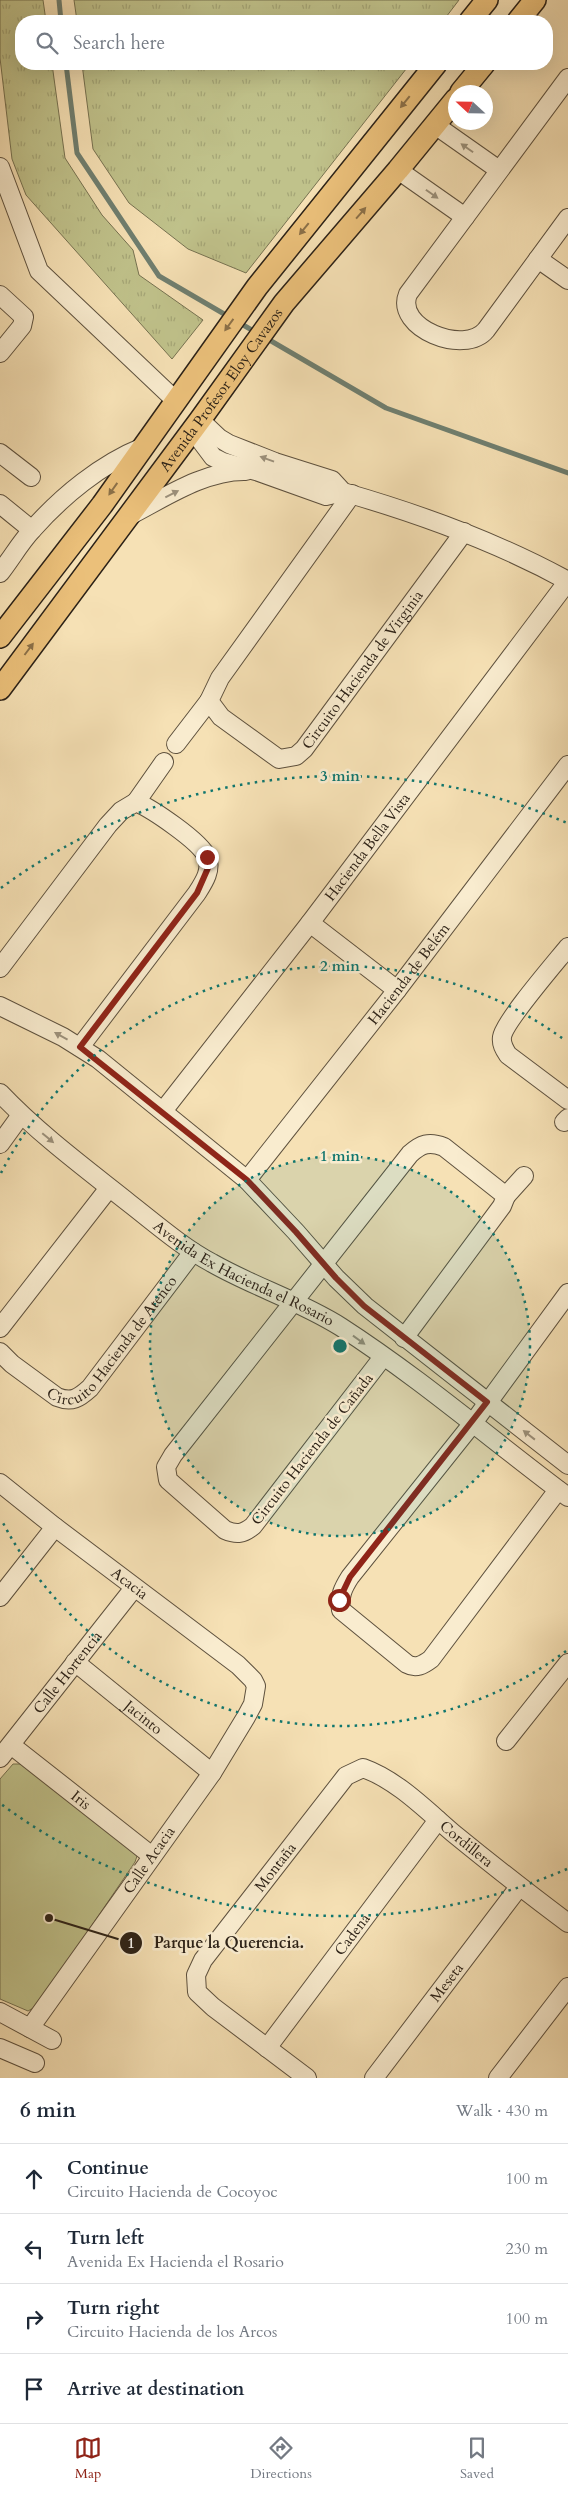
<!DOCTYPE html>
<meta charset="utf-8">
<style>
:root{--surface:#fff;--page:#f6f6f7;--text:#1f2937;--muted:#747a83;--line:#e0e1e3;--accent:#8f2418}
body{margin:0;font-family:Cardo,serif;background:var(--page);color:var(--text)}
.compass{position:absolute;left:448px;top:85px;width:45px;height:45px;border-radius:50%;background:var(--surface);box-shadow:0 5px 20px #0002;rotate:292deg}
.stop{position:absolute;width:15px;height:15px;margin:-11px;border:4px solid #8f2418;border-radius:50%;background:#fff}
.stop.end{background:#8f2418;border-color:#fff;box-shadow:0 1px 5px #0008}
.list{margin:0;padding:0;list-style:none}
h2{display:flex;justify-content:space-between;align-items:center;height:65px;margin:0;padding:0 20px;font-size:21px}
h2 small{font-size:16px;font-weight:400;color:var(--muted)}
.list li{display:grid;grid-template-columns:32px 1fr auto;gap:15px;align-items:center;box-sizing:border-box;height:70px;padding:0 20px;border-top:1px solid var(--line)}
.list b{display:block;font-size:19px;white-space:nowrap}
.list p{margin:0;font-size:16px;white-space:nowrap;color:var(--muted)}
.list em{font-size:16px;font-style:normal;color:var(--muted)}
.icon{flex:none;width:28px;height:28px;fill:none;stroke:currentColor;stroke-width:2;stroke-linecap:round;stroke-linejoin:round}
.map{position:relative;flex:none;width:568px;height:2078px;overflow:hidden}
.search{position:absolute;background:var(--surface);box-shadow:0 5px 20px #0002;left:15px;right:15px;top:15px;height:55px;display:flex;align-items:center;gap:12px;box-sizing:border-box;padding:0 18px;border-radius:20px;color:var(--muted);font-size:19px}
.sheet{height:345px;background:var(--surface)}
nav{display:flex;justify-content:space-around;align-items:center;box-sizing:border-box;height:70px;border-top:1px solid var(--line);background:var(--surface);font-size:14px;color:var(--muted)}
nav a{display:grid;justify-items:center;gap:2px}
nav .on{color:var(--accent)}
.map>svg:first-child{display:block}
</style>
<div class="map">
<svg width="568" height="2078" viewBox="0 0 568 2078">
<defs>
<pattern id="grass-tufts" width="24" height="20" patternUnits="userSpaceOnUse" patternTransform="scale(1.25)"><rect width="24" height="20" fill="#c0c28b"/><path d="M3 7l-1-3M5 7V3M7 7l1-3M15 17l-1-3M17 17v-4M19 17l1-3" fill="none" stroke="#a5a677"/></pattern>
</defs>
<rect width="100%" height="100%" fill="#f6e1b5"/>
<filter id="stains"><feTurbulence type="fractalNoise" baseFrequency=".004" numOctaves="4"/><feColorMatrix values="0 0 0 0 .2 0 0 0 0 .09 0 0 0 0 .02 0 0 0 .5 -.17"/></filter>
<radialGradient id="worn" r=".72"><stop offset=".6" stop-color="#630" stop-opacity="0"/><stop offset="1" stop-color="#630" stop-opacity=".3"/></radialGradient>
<!-- grass -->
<g fill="url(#grass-tufts)" stroke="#767251">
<polygon points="0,0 43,0 46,21 21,21 21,64 52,64 65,158 102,215 133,250 139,275 203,320 172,359 26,195 12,159 0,58"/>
<polygon points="74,0 459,0 443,21 77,21"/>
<polygon points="82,64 410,64 246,273 188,249 129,203 93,149"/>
</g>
<!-- park -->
<polygon fill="#c0c28b" stroke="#767251" points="13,1764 22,1764 130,1847 137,1856 135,1862 37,2006 28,2011 0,1999 0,1779"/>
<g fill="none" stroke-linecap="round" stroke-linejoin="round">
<!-- stream -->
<g stroke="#6f7f70" stroke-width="5">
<polyline points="59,0 61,21"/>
<polyline points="66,64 77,153 159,276 231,318"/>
<polyline points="238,322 257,333"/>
<polyline points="266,338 386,408 568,473"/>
</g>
<defs>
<g id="minor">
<path d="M568,78L408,294C394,328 465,356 486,330L568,218"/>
<polyline points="435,125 499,170"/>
<polyline points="0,167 39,271 175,400"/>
<polyline points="398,170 465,217"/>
<polyline points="538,259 568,280"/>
<polyline points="0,295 24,317 22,326 0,353"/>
<path d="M200,420L219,438L229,444L275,462L332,480L343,492C420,514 497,542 568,581"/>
<polyline points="192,429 213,457 223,462 256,471 326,496 343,492"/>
<polyline points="0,453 31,477"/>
<path id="s1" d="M352,494L220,678L209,701L221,717L279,759L296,756L304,749L464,532"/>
<polyline points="0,504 32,530"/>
<path d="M129,516C164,498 205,470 246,471"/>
<path d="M0,573C11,559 20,543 32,530C62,496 101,464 143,447"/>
<polyline points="176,744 209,701"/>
<polyline points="136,802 164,762"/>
<polyline points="310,923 397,990"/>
<path d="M568,947C556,962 504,1022 502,1037C501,1044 504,1049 508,1055L568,1100"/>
<path d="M0,968L108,825L121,811L136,802C152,809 200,841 207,857C212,870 204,882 197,893L80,1047"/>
<polyline points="0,1006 63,1037 98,1059 247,1180 296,1232 336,1278 365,1306 568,1465"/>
<path id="s2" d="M0,1093C39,1134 85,1168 129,1203C156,1224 182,1247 212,1263C254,1287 300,1301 341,1327C420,1378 493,1441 568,1497"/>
<path id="s3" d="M163,1111L310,923L568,581"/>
<polyline points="564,1122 568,1118"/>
<polyline points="0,1144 21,1115"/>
<path id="s4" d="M247,1180L397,990L568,765"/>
<polyline points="506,1196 524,1176"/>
<polyline points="0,1328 109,1188"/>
<path id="s5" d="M0,1352L12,1364L57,1397C72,1403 79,1398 90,1388L193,1252"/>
<path d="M383,1357L253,1526C243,1534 237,1535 225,1530L168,1480L166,1467L173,1455L410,1154C421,1144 429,1141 444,1147L506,1196L502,1206L404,1338"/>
<path id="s6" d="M0,1483L55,1527L238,1665L253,1680L256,1686L253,1704L246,1717L212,1773L30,2028"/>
<path d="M558,1490L431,1659C423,1665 416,1669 407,1664L341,1610C339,1596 343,1588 350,1577L473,1423L568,1293"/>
<polyline points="0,1597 55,1527"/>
<path id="s7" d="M75,1662L212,1773"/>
<polyline points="506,1741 568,1663"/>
<path id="s8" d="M11,1745L152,1856"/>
<path id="s9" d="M0,1758L134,1588"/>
<polyline points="0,2012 52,2040"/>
<polyline points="0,2048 35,2063"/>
<path id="s10" d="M267,2048L438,1820"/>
<path id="s11" d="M307,2078L213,2007L197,1992L196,1975L203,1960L346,1776L363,1768C397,1780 426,1810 453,1833C491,1864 529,1894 568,1923"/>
<path id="s12" d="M374,2078L519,1887"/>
<polyline points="498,2078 568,1987"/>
</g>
<g id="major">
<polyline points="470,21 487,0"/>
<polyline points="518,21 535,0"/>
<polyline points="461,92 484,64"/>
<polyline points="0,637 102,505 257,287 436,64"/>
<path id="s13" d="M0,689L200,420L284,303L398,170L456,99"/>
</g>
</defs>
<!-- minor casing -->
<use href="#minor" stroke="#5e513e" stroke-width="20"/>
<!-- major casing -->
<use href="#major" stroke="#2b2117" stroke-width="24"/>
<!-- minor -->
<use href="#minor" stroke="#f9eccf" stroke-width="18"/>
<!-- major -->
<use href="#major" stroke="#ebc07a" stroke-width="21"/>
</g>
<!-- one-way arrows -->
<defs><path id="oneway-solid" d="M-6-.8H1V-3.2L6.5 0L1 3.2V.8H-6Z" transform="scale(1.25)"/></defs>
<g fill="#8b7048">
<use href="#oneway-solid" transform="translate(405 102) rotate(129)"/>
<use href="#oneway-solid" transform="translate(361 213) rotate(-49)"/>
<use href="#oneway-solid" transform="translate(304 229) rotate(129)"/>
<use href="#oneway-solid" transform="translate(229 325) rotate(126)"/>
<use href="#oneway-solid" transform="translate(113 489) rotate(125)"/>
<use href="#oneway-solid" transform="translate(29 649) rotate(-53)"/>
</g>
<g fill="#9c917c">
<use href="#oneway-solid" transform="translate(467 148) rotate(-145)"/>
<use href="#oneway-solid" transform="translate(432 194) rotate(35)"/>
<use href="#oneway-solid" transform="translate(267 459) rotate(-160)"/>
<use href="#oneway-solid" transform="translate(172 494) rotate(-27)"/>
<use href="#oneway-solid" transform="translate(61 1036) rotate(-151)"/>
<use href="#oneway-solid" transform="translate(48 1138) rotate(40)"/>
<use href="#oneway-solid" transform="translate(359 1340) rotate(36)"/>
<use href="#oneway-solid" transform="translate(529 1435) rotate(-142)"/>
</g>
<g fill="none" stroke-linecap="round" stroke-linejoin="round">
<!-- route -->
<polyline stroke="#8f2418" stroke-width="6" points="207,857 208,868 197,893 80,1047 247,1180 296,1232 336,1278 364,1306 487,1402 350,1577 339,1600"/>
</g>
<!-- distance rings -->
<circle cx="340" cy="1346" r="190" fill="#0f766e" fill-opacity=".12"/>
<g fill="none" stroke="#0f766e" stroke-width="2.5" stroke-dasharray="2.5 5">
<circle cx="340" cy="1346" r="190"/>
<path d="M566 1651A380 380 0 0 1 1 1519M1 1173A380 380 0 0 1 566 1041"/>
<path d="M567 1869A570 570 0 0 1 1 1804M1 888A570 570 0 0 1 567 823"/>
</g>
<g text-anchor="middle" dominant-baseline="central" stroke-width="5" stroke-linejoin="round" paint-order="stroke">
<!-- street labels -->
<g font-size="15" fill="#2b2117" stroke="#f9eccf">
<text stroke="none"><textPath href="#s13" startOffset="372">Avenida Profesor Eloy Cavazos</textPath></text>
<text stroke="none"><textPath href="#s1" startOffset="470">Circuito Hacienda de Virginia</textPath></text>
<text stroke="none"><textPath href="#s3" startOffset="334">Hacienda Bella Vista</textPath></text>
<text stroke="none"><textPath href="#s4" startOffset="262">Hacienda de Belém</textPath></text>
<text stroke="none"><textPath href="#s2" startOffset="305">Avenida Ex Hacienda el Rosario</textPath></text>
<text stroke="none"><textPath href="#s5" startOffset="155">Circuito Hacienda de Atenco</textPath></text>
<text transform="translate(312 1449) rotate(-52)">Circuito Hacienda de Cañada</text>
<text stroke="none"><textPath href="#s6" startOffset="164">Acacia</textPath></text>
<text stroke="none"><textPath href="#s9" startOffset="109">Calle Hortencia</textPath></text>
<text stroke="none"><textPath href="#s7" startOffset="88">Jacinto</textPath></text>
<text stroke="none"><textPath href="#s8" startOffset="89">Iris</textPath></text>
<text stroke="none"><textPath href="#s11" startOffset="554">Cordillera</textPath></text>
<text transform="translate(149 1860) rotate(-55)">Calle Acacia</text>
<text stroke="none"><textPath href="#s11" startOffset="291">Montaña</textPath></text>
<text stroke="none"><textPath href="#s10" startOffset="142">Cadena</textPath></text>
<text stroke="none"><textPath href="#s12" startOffset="120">Meseta</textPath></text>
</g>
</g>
<circle cx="340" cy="1346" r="8" fill="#0f766e" stroke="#f9eccf" stroke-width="2.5"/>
<g font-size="15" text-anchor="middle" font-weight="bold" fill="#0f766e" stroke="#f9eccf" stroke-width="5" stroke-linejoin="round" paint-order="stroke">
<text x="340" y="781">3 min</text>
<text x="340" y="971">2 min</text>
<text x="340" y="1161">1 min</text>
</g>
<!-- callouts -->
<path fill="none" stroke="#2b2117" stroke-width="2" d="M49 1918L131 1943"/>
<g fill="#2b2117" stroke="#f9eccf" stroke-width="2">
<circle cx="49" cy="1918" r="5"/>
<circle cx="131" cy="1943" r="12"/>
</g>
<g font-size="15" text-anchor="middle" font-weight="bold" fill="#fff">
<text x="131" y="1948">1</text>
</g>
<g font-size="16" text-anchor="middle" font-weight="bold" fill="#2b2117" stroke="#f9eccf" stroke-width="5" stroke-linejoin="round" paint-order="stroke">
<text x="229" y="1948">Parque la Querencia.</text>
</g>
<rect width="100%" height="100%" filter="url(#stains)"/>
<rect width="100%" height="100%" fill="url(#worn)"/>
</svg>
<svg class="compass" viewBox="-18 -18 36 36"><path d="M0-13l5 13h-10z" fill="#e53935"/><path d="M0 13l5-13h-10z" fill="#747a83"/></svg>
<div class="stop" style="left:339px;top:1600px"></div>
<div class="stop end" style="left:207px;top:857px"></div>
<div class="search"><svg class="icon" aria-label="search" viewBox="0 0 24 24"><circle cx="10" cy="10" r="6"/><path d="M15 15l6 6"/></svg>Search here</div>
</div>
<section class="sheet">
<h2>6 min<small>Walk · 430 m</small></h2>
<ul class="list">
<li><svg class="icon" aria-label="ahead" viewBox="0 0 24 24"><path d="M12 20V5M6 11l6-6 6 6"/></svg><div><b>Continue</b><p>Circuito Hacienda de Cocoyoc</p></div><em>100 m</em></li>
<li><svg class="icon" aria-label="left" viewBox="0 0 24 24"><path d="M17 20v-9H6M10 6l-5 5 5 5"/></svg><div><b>Turn left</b><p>Avenida Ex Hacienda el Rosario</p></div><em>230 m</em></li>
<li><svg class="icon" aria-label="right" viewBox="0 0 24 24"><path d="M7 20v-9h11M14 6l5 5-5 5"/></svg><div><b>Turn right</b><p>Circuito Hacienda de los Arcos</p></div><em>100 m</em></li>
<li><svg class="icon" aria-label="arrive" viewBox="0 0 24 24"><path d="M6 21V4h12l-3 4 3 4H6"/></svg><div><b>Arrive at destination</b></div></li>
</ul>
</section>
<nav>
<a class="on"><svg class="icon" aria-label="map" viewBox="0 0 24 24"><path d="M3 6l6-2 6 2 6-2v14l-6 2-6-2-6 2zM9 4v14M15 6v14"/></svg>Map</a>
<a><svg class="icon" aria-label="directions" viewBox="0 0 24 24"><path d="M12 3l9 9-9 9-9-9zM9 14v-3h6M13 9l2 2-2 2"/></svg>Directions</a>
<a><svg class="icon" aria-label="saved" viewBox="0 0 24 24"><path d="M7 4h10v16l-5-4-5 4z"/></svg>Saved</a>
</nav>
